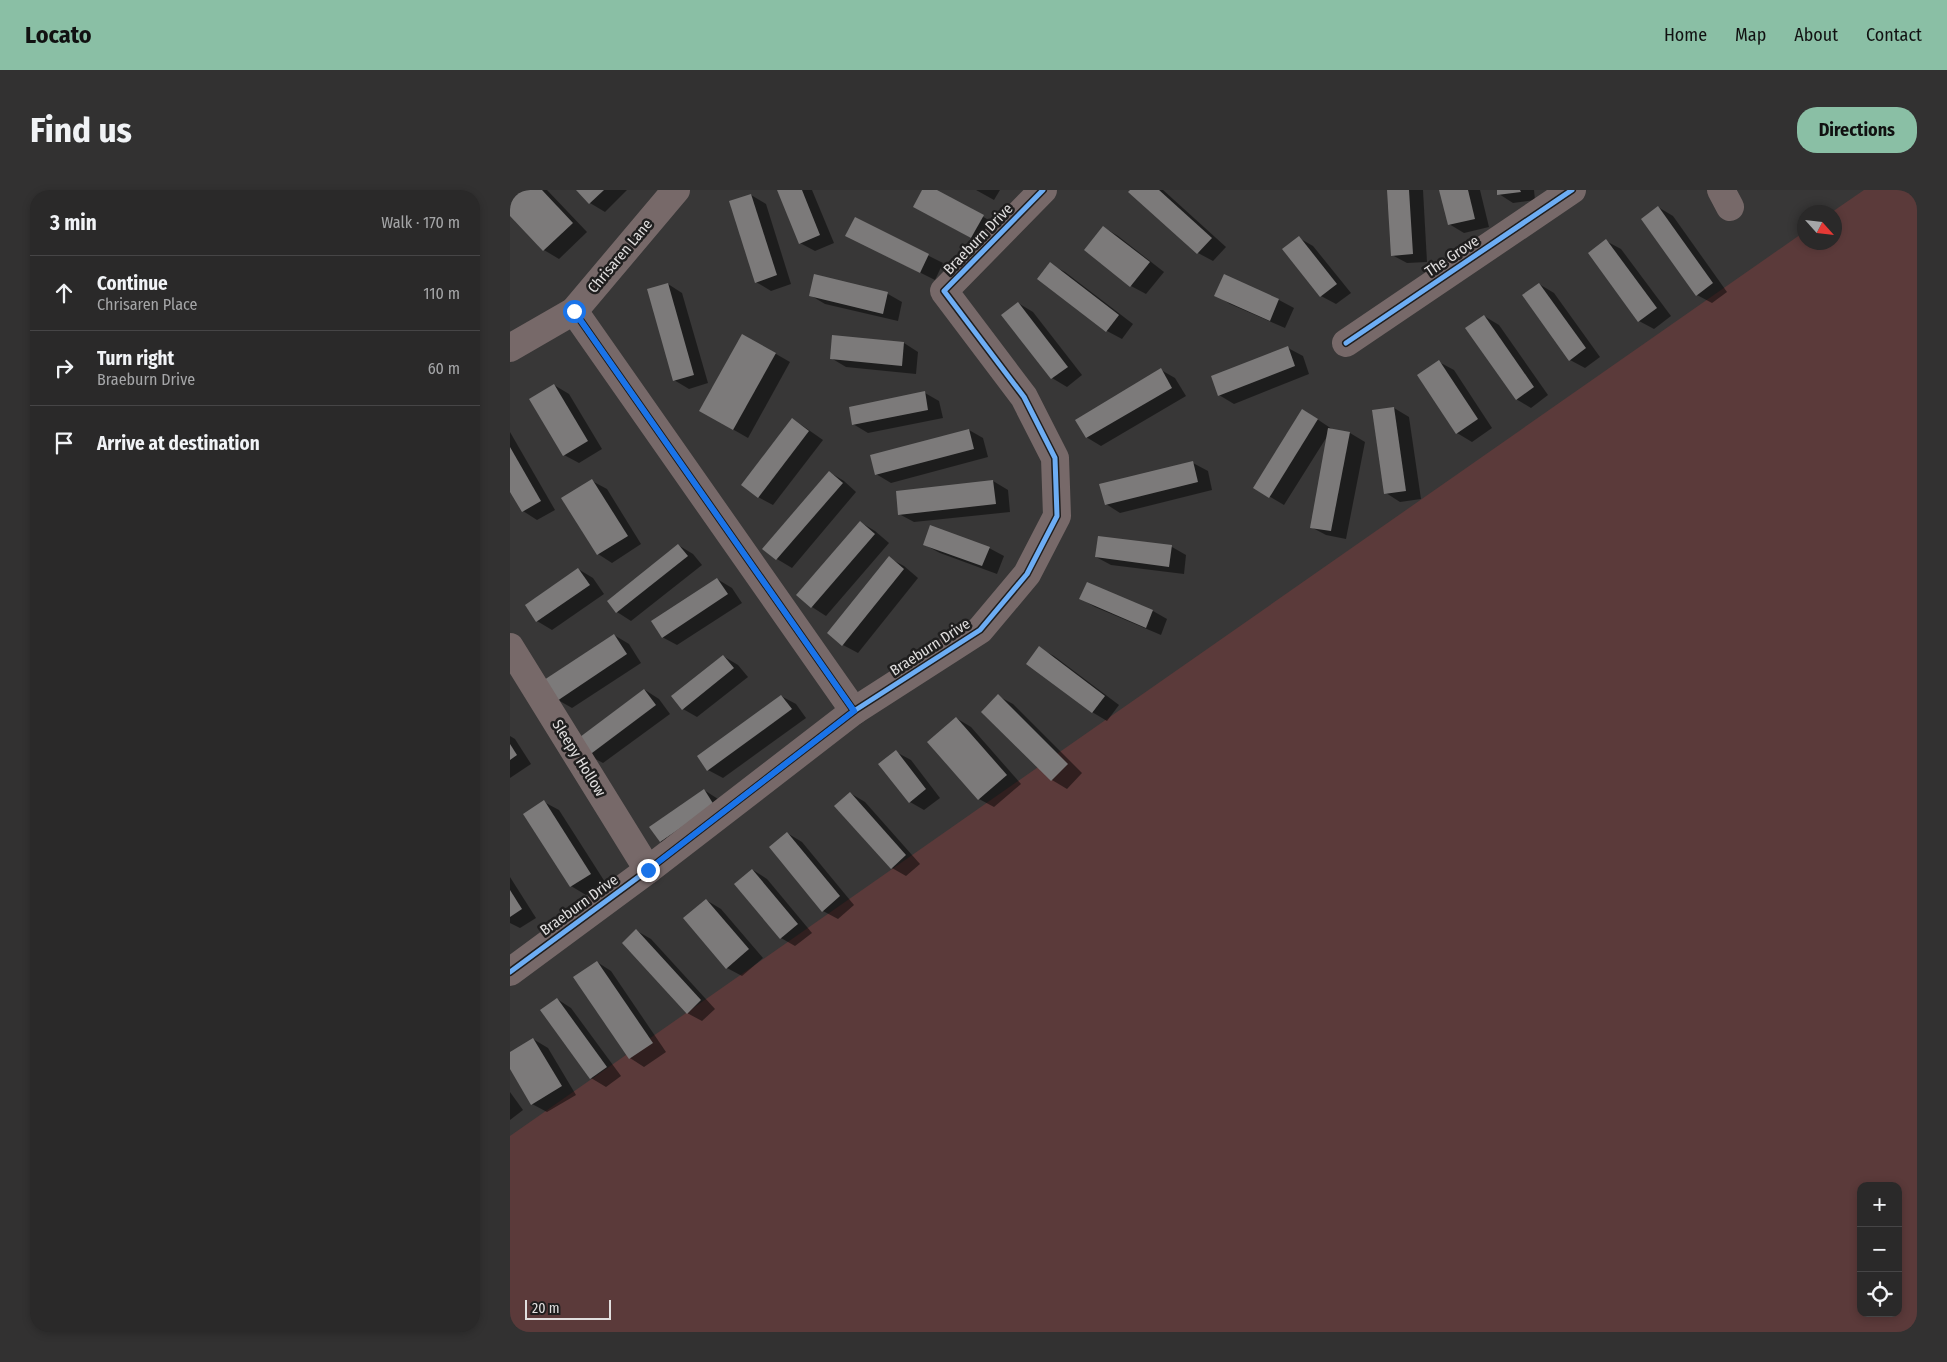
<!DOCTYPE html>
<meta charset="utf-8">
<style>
:root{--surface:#2a2929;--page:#323131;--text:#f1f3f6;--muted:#a5a6a8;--line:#464546;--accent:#8abfa5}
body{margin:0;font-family:"Fira Sans Condensed",sans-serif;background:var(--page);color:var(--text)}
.controls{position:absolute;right:15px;bottom:15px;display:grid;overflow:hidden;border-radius:10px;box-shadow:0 2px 8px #0003}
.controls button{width:45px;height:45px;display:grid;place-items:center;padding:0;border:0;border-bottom:1px solid var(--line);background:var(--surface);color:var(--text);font:25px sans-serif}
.compass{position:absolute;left:1287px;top:15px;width:45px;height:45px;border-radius:50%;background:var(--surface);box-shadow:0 2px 8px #0003;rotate:117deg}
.scale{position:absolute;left:15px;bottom:12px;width:86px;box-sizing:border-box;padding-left:5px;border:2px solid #e1dfdf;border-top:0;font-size:14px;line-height:18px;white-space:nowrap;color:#e1dfdf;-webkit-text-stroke:4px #1f1e1e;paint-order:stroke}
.stop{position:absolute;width:15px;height:15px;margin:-11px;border:4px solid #1a73e8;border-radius:50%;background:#fff}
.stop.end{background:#1a73e8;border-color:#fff;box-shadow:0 1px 5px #0008}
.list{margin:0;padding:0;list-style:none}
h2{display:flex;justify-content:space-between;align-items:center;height:65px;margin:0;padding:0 20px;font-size:21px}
h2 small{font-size:16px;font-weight:400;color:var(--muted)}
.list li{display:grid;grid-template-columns:32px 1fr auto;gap:15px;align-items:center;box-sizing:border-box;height:75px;padding:0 20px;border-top:1px solid var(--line)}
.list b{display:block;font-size:19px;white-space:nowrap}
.list p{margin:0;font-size:16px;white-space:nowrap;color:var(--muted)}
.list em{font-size:16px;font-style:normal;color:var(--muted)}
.icon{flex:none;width:28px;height:28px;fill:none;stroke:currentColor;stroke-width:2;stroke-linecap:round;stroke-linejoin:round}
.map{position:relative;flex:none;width:1407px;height:1142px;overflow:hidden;border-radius:20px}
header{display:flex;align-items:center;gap:30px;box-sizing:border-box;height:70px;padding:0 25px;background:var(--accent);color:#111}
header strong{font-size:24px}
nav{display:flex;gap:28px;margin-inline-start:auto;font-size:18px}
.intro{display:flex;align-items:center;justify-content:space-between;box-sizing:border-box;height:120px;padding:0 30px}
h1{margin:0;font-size:35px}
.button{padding:12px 22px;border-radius:20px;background:var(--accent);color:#111;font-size:18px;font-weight:700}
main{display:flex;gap:30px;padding:0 30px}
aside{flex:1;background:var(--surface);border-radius:20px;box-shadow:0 2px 8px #0003}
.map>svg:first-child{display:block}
</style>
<header>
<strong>Locato</strong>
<nav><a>Home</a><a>Map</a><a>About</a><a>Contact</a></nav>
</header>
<div class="intro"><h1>Find us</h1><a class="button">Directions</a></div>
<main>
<aside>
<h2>3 min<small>Walk · 170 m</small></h2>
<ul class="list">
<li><svg class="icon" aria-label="ahead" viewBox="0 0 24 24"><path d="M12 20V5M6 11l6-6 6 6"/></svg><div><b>Continue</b><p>Chrisaren Place</p></div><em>110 m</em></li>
<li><svg class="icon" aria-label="right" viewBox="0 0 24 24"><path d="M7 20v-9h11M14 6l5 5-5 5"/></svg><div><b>Turn right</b><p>Braeburn Drive</p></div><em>60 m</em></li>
<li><svg class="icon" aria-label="arrive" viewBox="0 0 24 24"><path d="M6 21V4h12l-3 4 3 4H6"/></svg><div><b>Arrive at destination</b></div></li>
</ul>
</aside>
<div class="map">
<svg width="1407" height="1142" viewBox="0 0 1407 1142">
<rect width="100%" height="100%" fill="#383737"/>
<!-- green -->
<path fill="#5b3a3a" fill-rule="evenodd" d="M1354,0H1407V1142H0V946L1294,42V52H1324V22H1322ZM1351,996H1388V1123H1351Z"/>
<!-- shadow -->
<g fill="#0007">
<polygon points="2,0 37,0 77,42 49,69 34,60 0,24 0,2"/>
<polygon points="67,0 117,0 95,22 80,13"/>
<polygon points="269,0 302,0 324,53 305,61 290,53"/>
<polygon points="413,0 424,0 488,35 476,56 419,25"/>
<polygon points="466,0 490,0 484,10"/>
<polygon points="622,0 653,0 716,57 703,71 688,63"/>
<polygon points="878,0 913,0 917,72 897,73 882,65"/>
<polygon points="931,0 970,0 979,37 954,43 939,34"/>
<polygon points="988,0 1024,0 1025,10 1003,13 989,4"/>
<polygon points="241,5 256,14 281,94 261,101 246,92"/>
<polygon points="1148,17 1163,26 1217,102 1202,113 1187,105"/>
<polygon points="345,29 433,73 425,90 337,46"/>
<polygon points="593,37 608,46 654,82 636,104 621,96"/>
<polygon points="789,48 803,56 841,103 826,114 811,106"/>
<polygon points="1096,51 1111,59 1161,126 1144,139 1129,131"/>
<polygon points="540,74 555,82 623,134 612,149 597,141"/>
<polygon points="305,86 378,104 392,112 388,131 315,114 300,105"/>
<polygon points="714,86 769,110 784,118 775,138 720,114 706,105"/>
<polygon points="158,94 172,103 198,193 179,199 164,190"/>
<polygon points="1029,94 1044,103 1090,167 1075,178 1060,170"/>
<polygon points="508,113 523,122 572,185 557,197 542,188"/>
<polygon points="974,126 989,135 1038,205 1021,218 1006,209"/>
<polygon points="233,145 280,172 238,248 191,221"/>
<polygon points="394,153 408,162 406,184 336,177 321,168"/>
<polygon points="778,158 793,166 799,184 724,214 709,205"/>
<polygon points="929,172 944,180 982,238 962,252 947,243"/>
<polygon points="651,180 665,188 676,206 591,256 576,247"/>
<polygon points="44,195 59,204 92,259 69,273 54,265"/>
<polygon points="415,203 429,211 433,228 358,243 343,234"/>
<polygon points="884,218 899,227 911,309 890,312 876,303"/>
<polygon points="283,229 313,250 263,315 248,307"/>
<polygon points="807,229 822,239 821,240 840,243 855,252 836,349 816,345 801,337 818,245 774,315 745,298"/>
<polygon points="459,240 473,248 478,267 381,293 366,284"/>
<polygon points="0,242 45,320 27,330 13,321 0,299"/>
<polygon points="683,273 698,281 702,300 610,323 596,314"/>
<polygon points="319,282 334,291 346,302 282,378 267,369 254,358"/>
<polygon points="82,291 97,299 131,354 102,373 88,364"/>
<polygon points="483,291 498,300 500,322 404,332 389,324 387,302"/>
<polygon points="350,332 365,341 379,353 316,426 302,417 288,405"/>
<polygon points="168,355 183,364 192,375 121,431 107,422"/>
<polygon points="415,355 479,358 494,366 487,384 430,363"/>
<polygon points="662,357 676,365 674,384 601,375 586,367"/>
<polygon points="379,368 394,376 408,388 348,463 333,455"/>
<polygon points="68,379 83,388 94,404 42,440 27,431 16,415"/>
<polygon points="207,389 222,398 232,413 167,455 152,447"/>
<polygon points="571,409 643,421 657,429 651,445 585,417"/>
<polygon points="104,445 119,454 131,473 62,518 48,510"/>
<polygon points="529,458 544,466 609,515 597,531 582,522"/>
<polygon points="213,466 228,475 238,487 187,527 173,519"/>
<polygon points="135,500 149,509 160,524 93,573 78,565"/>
<polygon points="271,506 286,514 296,528 213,588 198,580"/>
<polygon points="488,506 503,514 572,583 557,599 542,590 473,521"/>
<polygon points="446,528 461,537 511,594 484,617 469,609"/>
<polygon points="0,546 5,549 21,574 0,588"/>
<polygon points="386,562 401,570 430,608 414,620 400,612"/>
<polygon points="194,600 208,609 165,659 150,651"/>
<polygon points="340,603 355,612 410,674 396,686 382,678"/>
<polygon points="34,612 49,620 95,692 76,705 61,696"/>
<polygon points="277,643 292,652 344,715 328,729 313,721"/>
<polygon points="243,680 257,689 302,743 285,756 271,748"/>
<polygon points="0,687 26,728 10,738 0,733"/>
<polygon points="196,710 211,719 253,768 232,786 217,778"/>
<polygon points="127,741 141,749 205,819 192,831 177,823"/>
<polygon points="87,772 101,781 156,862 134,877 120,868"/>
<polygon points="47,809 61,818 111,886 96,897 81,888"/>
<polygon points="23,849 38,858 66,905 37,922 22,914 0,876 0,863"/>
<polygon points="0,902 13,920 0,930"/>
</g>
<!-- building -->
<g fill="#7c7a7a">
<polygon points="0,0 32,0 63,33 33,61 0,26"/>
<polygon points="66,0 94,0 79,14"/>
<polygon points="267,0 292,0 310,45 289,54"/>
<polygon points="412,0 427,0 474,25 461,48 403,17"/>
<polygon points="620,0 649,0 702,48 687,64 618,2"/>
<polygon points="877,0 899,0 903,64 881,66"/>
<polygon points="929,0 958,0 965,29 938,35"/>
<polygon points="987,0 1010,0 1011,2 987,5"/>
<polygon points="241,4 267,85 245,93 219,11"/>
<polygon points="1148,16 1203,93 1186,106 1131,29"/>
<polygon points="345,27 419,64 410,83 335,46"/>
<polygon points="593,36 640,72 620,97 574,60"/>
<polygon points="789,46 827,94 810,107 772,59"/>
<polygon points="1096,49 1147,118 1128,132 1078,63"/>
<polygon points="540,72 609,125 596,142 527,89"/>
<polygon points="304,84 378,102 373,124 299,106"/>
<polygon points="714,84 769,109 760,131 704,106"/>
<polygon points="158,93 184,185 163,191 137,99"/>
<polygon points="1029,93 1076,158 1059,171 1012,105"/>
<polygon points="508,112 558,177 541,189 491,125"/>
<polygon points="974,125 1024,197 1006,210 955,138"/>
<polygon points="232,144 266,163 223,240 189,221"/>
<polygon points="322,145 394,152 392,176 320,169"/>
<polygon points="778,156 785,176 708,206 701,186"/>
<polygon points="929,170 968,229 946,244 907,185"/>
<polygon points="651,178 662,198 576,248 565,230"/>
<polygon points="44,194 78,251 53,266 19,209"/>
<polygon points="415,201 418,220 342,235 339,217"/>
<polygon points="884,217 896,301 874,304 862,220"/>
<polygon points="792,219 808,229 759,308 743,298"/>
<polygon points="282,228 299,241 248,308 231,295"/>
<polygon points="818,238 840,242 821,341 800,338"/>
<polygon points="459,239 464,259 365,285 360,265"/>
<polygon points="0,257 31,311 12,322 0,302"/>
<polygon points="683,271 688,292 595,315 589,294"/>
<polygon points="319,281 333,293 266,370 252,359"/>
<polygon points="82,289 118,346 87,365 51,308"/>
<polygon points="483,290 486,314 388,325 386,301"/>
<polygon points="350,331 365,344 301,418 286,405"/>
<polygon points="420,335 480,357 472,376 413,355"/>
<polygon points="588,346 662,355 659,377 585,367"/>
<polygon points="168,354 178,366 106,423 97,411"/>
<polygon points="379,366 394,379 332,456 317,443"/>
<polygon points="68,378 80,395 26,432 15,415"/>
<polygon points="207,388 218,404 152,448 141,431"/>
<polygon points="577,392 643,420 636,438 569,409"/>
<polygon points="104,444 117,464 47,511 34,490"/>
<polygon points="529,456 595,506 582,523 516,474"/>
<polygon points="213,465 224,478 172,520 161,506"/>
<polygon points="134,499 146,515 78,566 66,550"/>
<polygon points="488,504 558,574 541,591 471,522"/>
<polygon points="271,505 282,519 197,581 187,566"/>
<polygon points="446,527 497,585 468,610 417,552"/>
<polygon points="0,554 7,565 0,570"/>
<polygon points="386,560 416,599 399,613 368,574"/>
<polygon points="194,599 204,615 150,652 139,637"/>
<polygon points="340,602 396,665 381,679 324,616"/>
<polygon points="34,610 81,684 60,697 13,624"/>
<polygon points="277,642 330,706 312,722 259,657"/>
<polygon points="242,679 288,734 270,749 224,694"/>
<polygon points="0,700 12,719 0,727"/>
<polygon points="196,709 239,759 216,779 173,728"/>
<polygon points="126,739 191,810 177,824 112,753"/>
<polygon points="87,771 143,853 119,869 63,787"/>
<polygon points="47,808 97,877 80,889 30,820"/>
<polygon points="23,848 52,896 21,915 0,879 0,862"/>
</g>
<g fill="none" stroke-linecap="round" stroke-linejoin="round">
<!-- minor -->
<g stroke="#776969" stroke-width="28">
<polyline points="1211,0 1220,17"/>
<polyline points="64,121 344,521"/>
<polyline points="836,153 1062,0"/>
<polyline points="0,158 64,121 166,0"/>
<polyline points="0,457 138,680"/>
<polyline points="0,782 138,680 344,521 470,440 517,384 547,326 545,268 514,207 434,101 533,0"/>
</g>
<defs>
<g id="cycleway">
<polyline points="64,121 344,521"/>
<polyline points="836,153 1062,0"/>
<polyline points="0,782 138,680 344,521 470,440 517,384 547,326 545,268 514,207 434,101 533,0"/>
</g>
</defs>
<!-- cycleway casing -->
<use href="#cycleway" stroke="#1f1e1e" stroke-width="8"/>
<!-- cycleway -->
<use href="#cycleway" stroke="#6dadf4" stroke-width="5"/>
</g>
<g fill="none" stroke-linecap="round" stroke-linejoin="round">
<!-- route -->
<polyline stroke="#1a73e8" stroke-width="6" points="64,121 344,521 138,680"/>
</g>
<g text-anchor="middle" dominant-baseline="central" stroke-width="5" stroke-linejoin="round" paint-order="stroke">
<!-- street labels -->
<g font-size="15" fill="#e1dfdf" stroke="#1f1e1e">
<text transform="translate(468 49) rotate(-46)">Braeburn Drive</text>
<text transform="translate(110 66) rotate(-50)">Chrisaren Lane</text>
<text transform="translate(942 66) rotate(-34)">The Grove</text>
<text transform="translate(420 457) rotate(-33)">Braeburn Drive</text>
<text transform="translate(69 568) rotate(58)">Sleepy Hollow</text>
<text transform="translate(69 715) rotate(-36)">Braeburn Drive</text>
</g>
</g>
</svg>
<div class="controls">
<button>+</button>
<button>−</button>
<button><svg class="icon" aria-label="locate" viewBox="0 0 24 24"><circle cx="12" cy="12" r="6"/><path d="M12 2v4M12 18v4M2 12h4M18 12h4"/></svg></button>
</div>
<svg class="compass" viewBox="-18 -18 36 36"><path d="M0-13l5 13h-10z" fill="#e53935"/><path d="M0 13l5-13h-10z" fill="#a5a6a8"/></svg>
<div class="scale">20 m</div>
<div class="stop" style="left:64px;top:121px"></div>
<div class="stop end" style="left:138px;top:680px"></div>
</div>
</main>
